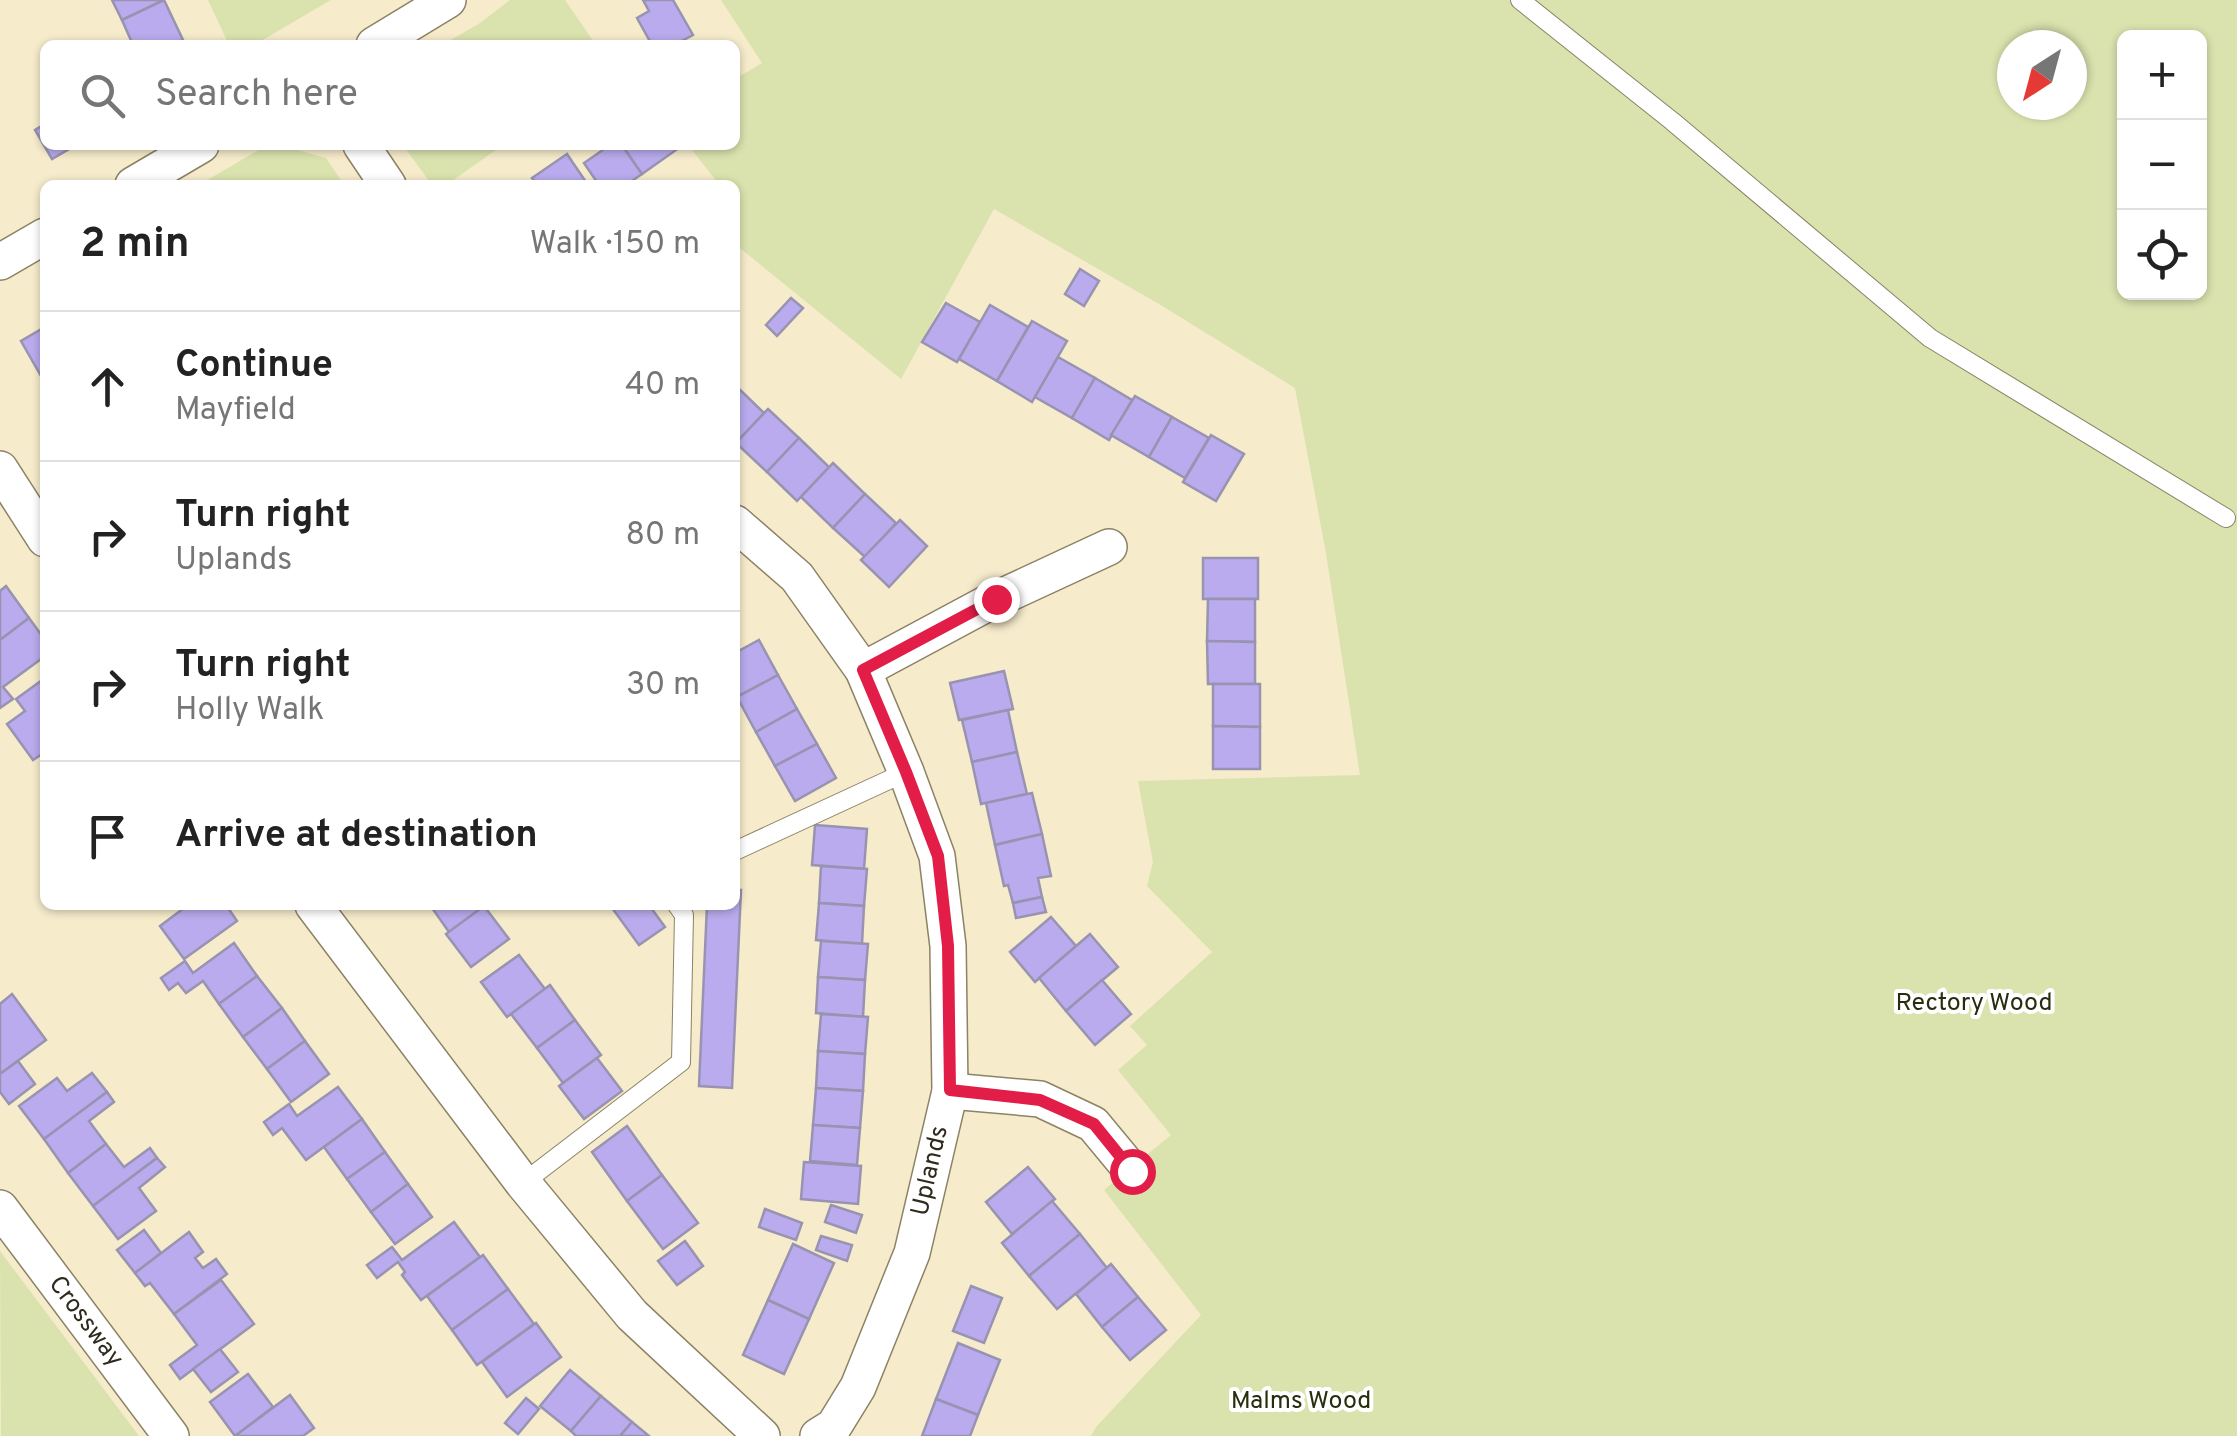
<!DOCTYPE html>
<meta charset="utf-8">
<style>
:root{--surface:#fff;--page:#f2f2f2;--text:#222;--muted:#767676;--line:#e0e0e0}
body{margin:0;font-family:Overpass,sans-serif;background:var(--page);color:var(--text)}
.controls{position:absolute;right:30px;top:30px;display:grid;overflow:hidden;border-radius:15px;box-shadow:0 2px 8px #0004}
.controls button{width:90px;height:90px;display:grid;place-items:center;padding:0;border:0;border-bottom:2px solid var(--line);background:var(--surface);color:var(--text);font:50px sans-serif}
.compass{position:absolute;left:1997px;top:30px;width:90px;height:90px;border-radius:50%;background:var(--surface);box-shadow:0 2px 8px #0004;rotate:216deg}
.stop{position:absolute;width:30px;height:30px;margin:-22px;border:8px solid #e11d48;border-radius:50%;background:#fff}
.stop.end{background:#e11d48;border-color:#fff;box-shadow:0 2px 10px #0008}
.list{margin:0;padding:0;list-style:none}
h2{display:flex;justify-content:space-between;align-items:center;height:130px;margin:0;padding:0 40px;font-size:42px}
h2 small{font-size:32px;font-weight:400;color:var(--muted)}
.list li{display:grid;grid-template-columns:65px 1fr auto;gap:30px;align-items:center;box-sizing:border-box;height:150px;padding:0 40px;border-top:2px solid var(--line)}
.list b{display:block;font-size:38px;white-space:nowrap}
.list p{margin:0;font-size:32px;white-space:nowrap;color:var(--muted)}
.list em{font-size:32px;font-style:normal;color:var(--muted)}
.icon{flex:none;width:55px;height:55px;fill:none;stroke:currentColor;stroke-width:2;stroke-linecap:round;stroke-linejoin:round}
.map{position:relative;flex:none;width:2237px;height:1436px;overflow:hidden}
.search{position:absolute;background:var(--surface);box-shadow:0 2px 8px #0004;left:40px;top:40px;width:700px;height:110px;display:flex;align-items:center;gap:25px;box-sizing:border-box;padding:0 35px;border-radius:15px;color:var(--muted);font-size:38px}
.panel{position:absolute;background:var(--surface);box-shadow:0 2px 8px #0004;left:40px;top:180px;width:700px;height:730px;border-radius:15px}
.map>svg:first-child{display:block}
</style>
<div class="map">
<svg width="2237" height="1436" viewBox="0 0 2237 1436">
<rect width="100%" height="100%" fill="#f6ebcb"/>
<!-- green -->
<g fill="#dae2ae" fill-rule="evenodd">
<polygon points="208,0 331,0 254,45 229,45"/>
<polygon points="510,0 565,0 596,45 442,45 480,23"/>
<path d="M721,0H2237V1436H1091L1096,1427L1201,1315L1104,1190L1171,1135L1118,1070L1147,1045L1130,1026L1212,952L1147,886L1153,862L1138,781L1360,775L1326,553L1295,388L1159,304L994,209L901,379L735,244V185H716L718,183L688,145H735V79L762,63ZM2124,38H2200V292H2124ZM2012,45H2072V105H2012Z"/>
<polygon points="267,145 280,145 326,158 344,185 199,185"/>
<polygon points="403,145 503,145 446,185 432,185"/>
<polygon points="0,1251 139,1436 1,1436"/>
</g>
<!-- building -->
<g fill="#b9abed" stroke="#9893b1" stroke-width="2.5">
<polygon points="112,0 164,0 122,20"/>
<polygon points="164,0 183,40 172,45 133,45 122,20"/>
<polygon points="643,0 673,0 693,35 674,45 652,45 637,18 649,11"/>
<polygon points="45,124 45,145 76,145 52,159 35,130"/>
<polygon points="610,145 622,145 642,174 626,185 599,185 584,163"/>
<polygon points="622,145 673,145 676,150 642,174"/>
<polygon points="567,154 588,185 537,185 532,178"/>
<polygon points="1080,269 1099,281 1084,306 1065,294"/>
<polygon points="791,298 803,308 777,336 766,325"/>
<polygon points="946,303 980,322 957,362 922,342"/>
<polygon points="990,305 1028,327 997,381 959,359"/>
<polygon points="1032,321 1067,341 1032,402 997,381"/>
<polygon points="45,327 45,383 21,341"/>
<polygon points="1058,357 1095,378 1072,418 1035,397"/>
<polygon points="1095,378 1132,400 1109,440 1072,418"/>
<polygon points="735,385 764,413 735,444"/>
<polygon points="1135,396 1172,417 1149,457 1111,435"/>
<polygon points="768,409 799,438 767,472 736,443"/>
<polygon points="1172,417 1209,438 1185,478 1149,457"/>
<polygon points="1211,435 1244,454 1216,501 1183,482"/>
<polygon points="799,438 829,467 797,501 767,472"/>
<polygon points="833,463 865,494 833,528 801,497"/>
<polygon points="865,494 896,523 865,557 833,528"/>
<polygon points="900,520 927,546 889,587 861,560"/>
<rect x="1203" y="558" width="55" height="41"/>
<polygon points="6,586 29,618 0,640 0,591"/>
<polygon points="1208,599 1255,599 1255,642 1207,641"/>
<polygon points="29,618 45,640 45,656 3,687 13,699 0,708 0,640"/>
<polygon points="759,640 778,675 737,697 735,653"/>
<polygon points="1207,641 1255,642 1255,684 1208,684"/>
<polygon points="1004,671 1013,709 959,720 950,683"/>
<polygon points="778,675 797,709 756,732 737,697"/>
<polygon points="45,678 45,752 33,760 7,724 25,711 16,699"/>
<polygon points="1213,684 1260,684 1260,727 1213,726"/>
<polygon points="797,709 817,744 775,766 756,732"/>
<polygon points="1008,710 1017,752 972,762 962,720"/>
<polygon points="1213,726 1260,727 1260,769 1213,769"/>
<polygon points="817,744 836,778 795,801 775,766"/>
<polygon points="1017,752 1027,794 981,804 972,762"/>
<polygon points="1032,793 1042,834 995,845 986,803"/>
<polygon points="815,825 867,829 864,869 812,865"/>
<polygon points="1042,834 1051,876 1038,878 1042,897 1013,903 1008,885 1004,886 995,845"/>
<polygon points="821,866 867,869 864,906 819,903"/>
<polygon points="735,890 741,890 732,1088 699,1086 707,905 735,905"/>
<polygon points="1042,897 1046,912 1016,918 1013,903"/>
<polygon points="819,903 864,906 862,944 816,940"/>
<polygon points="188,905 226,905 237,921 184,959 160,926"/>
<polygon points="430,905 486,905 449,932"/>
<polygon points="610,905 649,905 665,927 639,945"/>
<polygon points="484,906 509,939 471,967 446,934"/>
<polygon points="1051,917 1076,946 1035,982 1010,952"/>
<polygon points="1090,934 1118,967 1066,1011 1039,978"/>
<polygon points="821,941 868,944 865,980 818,977"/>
<polygon points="234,943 257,976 219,1004 203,981 186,993 178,983 169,990 161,978 185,961 193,973"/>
<polygon points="519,955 545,989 507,1017 481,982"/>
<polygon points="257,976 282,1008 243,1037 219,1004"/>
<polygon points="818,977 865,980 863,1017 816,1013"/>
<polygon points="1102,980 1131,1014 1095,1045 1066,1011"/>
<polygon points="550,985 575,1020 537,1048 511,1014"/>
<polygon points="12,994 46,1040 0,1074 0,1004"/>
<polygon points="282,1008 305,1041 267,1069 243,1037"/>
<polygon points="821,1014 868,1017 865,1054 818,1051"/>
<polygon points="575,1020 601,1055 563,1083 537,1048"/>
<polygon points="305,1041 329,1074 291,1102 267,1069"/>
<polygon points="818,1051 865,1054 863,1091 816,1088"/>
<polygon points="597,1058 622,1091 584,1119 559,1086"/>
<polygon points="18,1061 35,1084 9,1104 0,1092 0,1074"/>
<polygon points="92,1073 107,1092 44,1139 19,1106 57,1078 67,1091"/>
<polygon points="338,1087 362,1119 306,1160 282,1128 273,1135 264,1122 289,1104 297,1116"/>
<polygon points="816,1088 863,1091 860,1128 813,1125"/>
<polygon points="107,1092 114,1102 89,1121 106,1144 68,1173 44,1139"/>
<polygon points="362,1119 385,1152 347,1179 324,1147"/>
<polygon points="813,1125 860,1128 857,1165 810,1161"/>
<polygon points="627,1126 662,1175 627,1201 592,1152"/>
<polygon points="106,1144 124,1167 150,1148 157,1158 93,1206 68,1173"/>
<polygon points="385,1152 408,1184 371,1212 347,1179"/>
<polygon points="157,1158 165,1167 139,1188 156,1211 118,1239 93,1206"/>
<polygon points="804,1162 861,1166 858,1204 801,1199"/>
<polygon points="1028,1167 1055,1199 1012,1234 986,1202"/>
<polygon points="662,1175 698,1223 663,1249 627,1201"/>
<polygon points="408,1184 432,1217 395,1244 371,1212"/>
<polygon points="1052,1201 1080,1234 1029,1276 1002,1243"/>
<polygon points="831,1205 862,1215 856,1233 825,1222"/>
<polygon points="765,1209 802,1223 796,1240 759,1227"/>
<polygon points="454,1222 480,1257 421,1300 402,1275 405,1272 398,1262 377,1278 367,1265 392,1247 402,1260"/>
<polygon points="144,1230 161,1253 135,1273 117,1250"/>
<polygon points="189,1232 203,1252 195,1258 203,1268 216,1259 227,1274 174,1314 150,1283 145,1286 135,1273"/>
<polygon points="1080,1234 1107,1268 1057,1309 1029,1276"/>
<polygon points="821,1236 852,1245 847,1261 816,1250"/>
<polygon points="685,1241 703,1266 677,1285 658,1261"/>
<polygon points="793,1244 834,1263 809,1319 768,1300"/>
<polygon points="483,1255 508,1289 452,1330 427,1296"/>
<polygon points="1111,1264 1138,1297 1102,1327 1076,1294"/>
<polygon points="221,1280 254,1324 180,1379 170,1365 197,1345 174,1314"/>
<polygon points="971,1286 1002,1298 984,1343 953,1331"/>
<polygon points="508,1289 534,1324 477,1365 452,1330"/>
<polygon points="1138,1297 1166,1330 1130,1360 1102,1327"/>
<polygon points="768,1300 809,1319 784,1374 743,1355"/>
<polygon points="536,1323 561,1357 507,1397 482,1362"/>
<polygon points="958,1343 1000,1360 978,1415 936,1399"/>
<polygon points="220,1349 238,1372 211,1392 193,1369"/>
<polygon points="570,1370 601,1396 571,1431 540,1406"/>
<polygon points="248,1374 273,1407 235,1436 210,1402"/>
<polygon points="290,1395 314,1428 303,1436 235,1436"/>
<polygon points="601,1396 632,1422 620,1436 576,1436 571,1431"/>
<polygon points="526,1398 539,1409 518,1434 505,1423"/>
<polygon points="936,1399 978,1415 970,1436 922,1436"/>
<polygon points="632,1422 649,1436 620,1436"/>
</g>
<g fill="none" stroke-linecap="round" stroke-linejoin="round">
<defs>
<g id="service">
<polyline points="1520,0 1672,121 1930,338 2226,518"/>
<polyline points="735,851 906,772"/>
<polyline points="523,1183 681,1062 684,915 677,905"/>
</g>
<g id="minor">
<polyline points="374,45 448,0"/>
<polyline points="361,145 388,185"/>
<polyline points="133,185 201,145"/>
<polyline points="0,262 45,236"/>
<polyline points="0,469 45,539"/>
<polyline points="735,523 797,577 863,670 906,772 937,856 948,946 950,1091 912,1253 858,1387 834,1426 818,1436"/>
<polyline points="863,670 986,604 1109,547"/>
<polyline points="313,905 523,1183 632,1315 762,1436"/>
<polyline points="950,1091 1040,1099 1093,1124 1132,1171"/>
<polyline points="0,1208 171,1436"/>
</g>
</defs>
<!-- service casing -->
<use href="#service" stroke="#8c8265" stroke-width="20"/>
<!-- minor casing -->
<use href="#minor" stroke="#8c8265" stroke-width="38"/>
<!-- service -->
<use href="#service" stroke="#fff" stroke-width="18"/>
<!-- minor -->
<use href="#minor" stroke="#fff" stroke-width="35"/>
</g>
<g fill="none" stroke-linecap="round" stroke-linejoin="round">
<!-- route -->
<polyline stroke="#e11d48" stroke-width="12" points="996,599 863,670 906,772 938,856 948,946 950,1090 1040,1100 1094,1124 1132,1171"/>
</g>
<g text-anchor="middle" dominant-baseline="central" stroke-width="8" stroke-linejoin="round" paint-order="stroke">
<!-- park labels -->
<g font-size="25" fill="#292d0d" stroke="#fff">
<text x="1974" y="1004">Rectory Wood</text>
<text x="1301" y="1402">Malms Wood</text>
</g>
<!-- street labels -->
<g font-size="25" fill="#2e2a1e" stroke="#fff">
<text transform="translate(931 1171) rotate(-77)">Uplands</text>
<text transform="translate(85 1322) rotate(53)">Crossway</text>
</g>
</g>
</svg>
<div class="controls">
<button>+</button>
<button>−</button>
<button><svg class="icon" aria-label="locate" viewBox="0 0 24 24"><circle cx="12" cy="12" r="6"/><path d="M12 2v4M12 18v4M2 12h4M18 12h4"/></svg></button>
</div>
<svg class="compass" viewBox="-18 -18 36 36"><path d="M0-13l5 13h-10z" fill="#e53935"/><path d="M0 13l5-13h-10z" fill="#767676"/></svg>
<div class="stop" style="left:1132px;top:1171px"></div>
<div class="stop end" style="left:996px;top:599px"></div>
<div class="search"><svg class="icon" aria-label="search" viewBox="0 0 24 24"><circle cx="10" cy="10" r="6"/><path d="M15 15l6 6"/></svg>Search here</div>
<section class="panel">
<h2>2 min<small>Walk · 150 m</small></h2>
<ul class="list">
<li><svg class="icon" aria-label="ahead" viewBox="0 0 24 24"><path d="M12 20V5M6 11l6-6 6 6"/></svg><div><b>Continue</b><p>Mayfield</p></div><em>40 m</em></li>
<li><svg class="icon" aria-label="right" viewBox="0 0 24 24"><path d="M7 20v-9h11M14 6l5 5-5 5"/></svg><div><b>Turn right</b><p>Uplands</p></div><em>80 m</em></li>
<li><svg class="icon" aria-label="right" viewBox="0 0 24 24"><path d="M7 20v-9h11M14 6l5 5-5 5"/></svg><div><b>Turn right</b><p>Holly Walk</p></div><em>30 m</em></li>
<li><svg class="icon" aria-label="arrive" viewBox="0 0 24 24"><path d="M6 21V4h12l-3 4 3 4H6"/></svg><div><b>Arrive at destination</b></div></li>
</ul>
</section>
</div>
